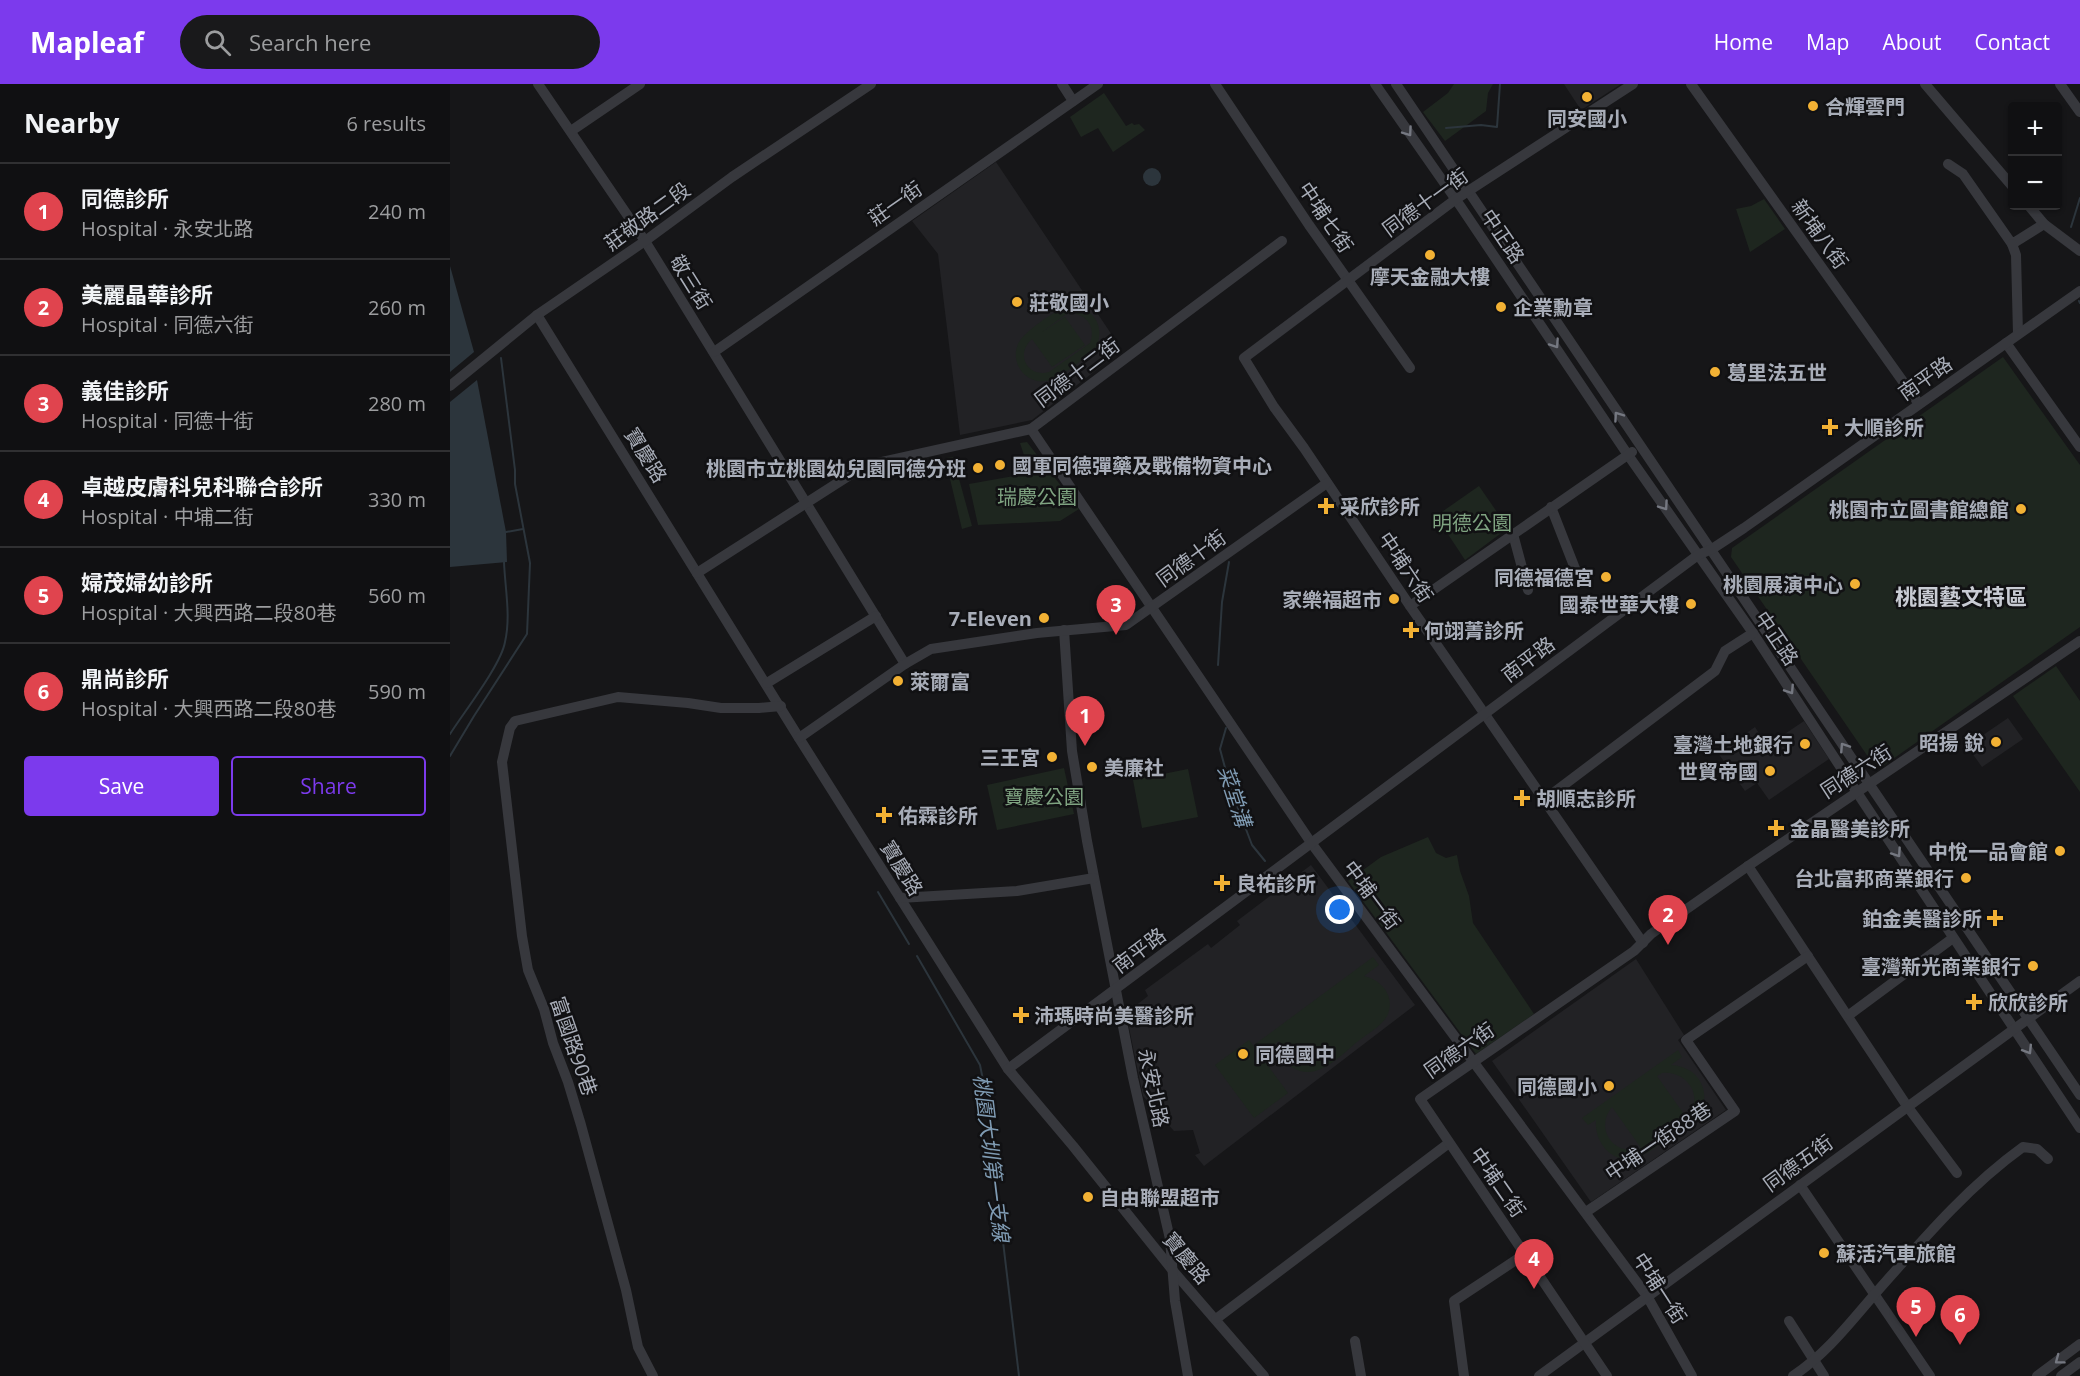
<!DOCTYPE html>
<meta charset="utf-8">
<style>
:root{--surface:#101012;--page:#19191b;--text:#f1f3f6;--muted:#9c9d9f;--line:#303032;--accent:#7c3aed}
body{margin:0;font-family:"Open Sans","Noto Sans TC",sans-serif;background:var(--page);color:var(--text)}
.controls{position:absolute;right:18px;top:18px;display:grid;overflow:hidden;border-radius:6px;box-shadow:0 2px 4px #0004}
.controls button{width:54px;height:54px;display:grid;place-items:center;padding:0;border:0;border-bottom:2px solid var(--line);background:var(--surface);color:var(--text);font:30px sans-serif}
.you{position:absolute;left:890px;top:826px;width:21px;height:21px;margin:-15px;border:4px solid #fff;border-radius:50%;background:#1a73e8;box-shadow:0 0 0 9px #1a73e833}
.badge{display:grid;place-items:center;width:39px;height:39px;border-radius:50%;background:var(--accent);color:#fff;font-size:20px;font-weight:700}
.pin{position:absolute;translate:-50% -50px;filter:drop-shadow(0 2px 3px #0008)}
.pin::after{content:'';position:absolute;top:32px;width:21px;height:18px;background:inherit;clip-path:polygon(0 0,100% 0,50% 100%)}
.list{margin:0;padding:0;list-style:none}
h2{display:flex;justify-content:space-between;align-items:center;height:78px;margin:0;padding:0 24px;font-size:26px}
h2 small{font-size:20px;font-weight:400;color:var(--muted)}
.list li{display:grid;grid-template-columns:39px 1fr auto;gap:18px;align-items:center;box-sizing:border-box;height:96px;padding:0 24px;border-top:2px solid var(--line)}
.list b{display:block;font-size:22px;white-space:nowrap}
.list p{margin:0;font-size:20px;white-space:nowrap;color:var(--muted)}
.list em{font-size:20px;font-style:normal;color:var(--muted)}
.actions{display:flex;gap:12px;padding:18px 24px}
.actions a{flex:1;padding:14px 0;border:2px solid var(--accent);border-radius:6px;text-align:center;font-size:21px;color:var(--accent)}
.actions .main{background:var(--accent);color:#fff}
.icon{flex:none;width:33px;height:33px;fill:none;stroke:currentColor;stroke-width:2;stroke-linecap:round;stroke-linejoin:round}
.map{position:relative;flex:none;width:1630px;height:1292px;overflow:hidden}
header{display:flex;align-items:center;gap:36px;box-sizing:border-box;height:84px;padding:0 30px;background:var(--accent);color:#fff}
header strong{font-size:28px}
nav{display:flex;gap:33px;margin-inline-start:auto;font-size:21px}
.search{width:420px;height:54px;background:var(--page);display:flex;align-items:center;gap:15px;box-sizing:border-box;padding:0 21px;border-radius:33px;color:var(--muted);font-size:22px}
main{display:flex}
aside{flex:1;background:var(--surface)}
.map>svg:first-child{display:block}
</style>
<header>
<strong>Mapleaf</strong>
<div class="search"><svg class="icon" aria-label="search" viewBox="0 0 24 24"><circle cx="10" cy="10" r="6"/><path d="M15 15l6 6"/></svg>Search here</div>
<nav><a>Home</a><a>Map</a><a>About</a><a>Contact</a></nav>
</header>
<main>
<aside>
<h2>Nearby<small>6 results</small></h2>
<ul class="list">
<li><span class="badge" style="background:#e0444e">1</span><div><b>同德診所</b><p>Hospital · 永安北路</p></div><em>240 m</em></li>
<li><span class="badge" style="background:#e0444e">2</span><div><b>美麗晶華診所</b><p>Hospital · 同德六街</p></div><em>260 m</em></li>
<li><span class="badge" style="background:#e0444e">3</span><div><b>義佳診所</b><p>Hospital · 同德十街</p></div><em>280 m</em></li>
<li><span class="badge" style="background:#e0444e">4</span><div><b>卓越皮膚科兒科聯合診所</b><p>Hospital · 中埔二街</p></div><em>330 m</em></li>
<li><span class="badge" style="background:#e0444e">5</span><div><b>婦茂婦幼診所</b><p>Hospital · 大興西路二段80巷</p></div><em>560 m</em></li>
<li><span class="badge" style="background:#e0444e">6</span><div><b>鼎尚診所</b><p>Hospital · 大興西路二段80巷</p></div><em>590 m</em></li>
</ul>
<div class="actions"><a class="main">Save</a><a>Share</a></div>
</aside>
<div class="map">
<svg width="1630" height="1292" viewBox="0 0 1630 1292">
<rect width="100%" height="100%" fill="#161618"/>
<!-- built -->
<g fill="#222225">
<polygon points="1114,0 1171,0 1131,26"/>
<polygon points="546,78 672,266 582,336 510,351 488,170 462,137"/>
<polygon points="1558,634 1573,655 1532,683 1517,662"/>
<polygon points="1354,637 1379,675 1319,716 1307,699 1295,707 1268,669 1305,643 1317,662"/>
<polygon points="861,781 965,921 754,1082 745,1071 750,1069 743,1046 724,1047 693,1012 676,929 698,912 695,906 758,860 761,864 790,841 787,837"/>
<polygon points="1186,875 1234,951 1228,956 1276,1026 1141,1118 1042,977"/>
</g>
<!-- green -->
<g fill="#1e261f" fill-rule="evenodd">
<polygon points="1004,0 1043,0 1038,9 1036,27 995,57 973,28 998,9"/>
<polygon points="654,9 676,42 682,39 684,41 689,40 695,46 663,68 648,44 631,53 620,33"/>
<polygon points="1314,115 1335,145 1300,168 1286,125 1301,122"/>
<path d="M619,222C645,222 658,246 643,268C630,277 615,290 600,296C579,303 559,281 568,260C573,248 607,225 619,222ZM620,229C637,230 646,243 640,259L599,288C577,294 565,270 582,255L602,283L635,261L615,233L592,248L615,231Z"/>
<polygon points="1553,273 1630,381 1630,543 1433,682 1421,677 1412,664 1281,473 1282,464"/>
<polygon points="577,358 629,425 610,437 528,441 519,400 580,389 570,359"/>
<polygon points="503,373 522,442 512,445 495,374"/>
<polygon points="1029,402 1058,444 1015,476 986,432"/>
<polygon points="1606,582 1630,617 1630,708 1563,612"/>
<polygon points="614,684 624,730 547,746 537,701"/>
<polygon points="738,685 748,733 692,744 683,696"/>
<polygon points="978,753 986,769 996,774 1007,771 1010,787 1019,812 1023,839 1084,930 1026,970 898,797 931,773"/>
<path d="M923,873L929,881L914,892C931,896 945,911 938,930C933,942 917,950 907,958C890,972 867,998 843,984C833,978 830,968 829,957L810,970L804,961Z"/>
<polygon points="799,956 838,1009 804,1034 765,981"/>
<path d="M1228,966L1232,973L1221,981C1234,982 1245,987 1251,999C1264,1027 1236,1043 1216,1056C1208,1061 1199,1069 1189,1073C1164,1082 1144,1060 1146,1036L1138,1041L1132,1034ZM1212,989C1237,986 1256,1014 1236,1033L1207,992ZM1162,1023L1191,1064C1164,1073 1144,1045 1162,1023Z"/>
</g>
<!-- water -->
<g fill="#2c353c">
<circle cx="702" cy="93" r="9"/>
<polygon points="0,182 24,268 0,288"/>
<polygon points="27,296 56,448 57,478 0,483 0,318"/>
</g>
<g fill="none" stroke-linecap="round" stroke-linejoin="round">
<!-- stream -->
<g stroke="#2c353c" stroke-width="2">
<polyline points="996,44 1031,41 1047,43 1050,0"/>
<polyline points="1621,143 1630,114"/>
<polyline points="1629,217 1630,219"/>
<polyline points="56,448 73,445"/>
<polyline points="768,581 772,518 779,478"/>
<polyline points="776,644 770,665 781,706 802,761 815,777"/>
<path d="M0,650C14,628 51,581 55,558C61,532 55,504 54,478"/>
<polyline points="0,672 24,632 77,550 80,479 65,400 65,386 51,274"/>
<polyline points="428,808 459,860"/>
<polyline points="467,872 530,981 535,1006 569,1292"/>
</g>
<!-- minor -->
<g stroke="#37383d" stroke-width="10">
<polyline points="88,0 195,157 455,580"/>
<polyline points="612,0 623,17"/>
<polyline points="765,0 859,141 960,284"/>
<polyline points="925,0 1011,123 1178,371 1303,549 1412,716 1630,1044"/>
<path d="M946,0C1173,338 1402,674 1630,1011"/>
<polyline points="1183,0 1006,115 794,274 824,323 854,364 960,522 1193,859"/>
<polyline points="1241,0 1469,320"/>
<polyline points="1475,0 1562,102"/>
<polyline points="1610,0 1630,28"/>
<polyline points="121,47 190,0"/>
<polyline points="1498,80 1513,90 1562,160 1594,140"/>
<polyline points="1579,122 1594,140 1630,167"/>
<polyline points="1562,160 1566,171 1568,250"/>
<polyline points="87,231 349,654 558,985 623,1062 724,1188 814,1292"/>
<polyline points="1556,259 1630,363"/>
<polyline points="264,268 648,0"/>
<polyline points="0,302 87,231 195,157 282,93 421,0"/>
<polyline points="581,345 862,760 1197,1212 1242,1292"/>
<polyline points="1101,423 1126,487"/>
<polyline points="1063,450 1078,506"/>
<polyline points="247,489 414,382 581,345 832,157"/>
<polyline points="960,522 1182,368"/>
<polyline points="614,546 622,667 637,757 683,994 720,1155 725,1217 738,1292"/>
<polyline points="317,599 426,532"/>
<polyline points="349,654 455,580 481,565 587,549 676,541 877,399"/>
<polyline points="1094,716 1265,587 1275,567 1303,549"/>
<polyline points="1298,782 1457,1022 1507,1089"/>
<polyline points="450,814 567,807 644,794"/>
<polyline points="1399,931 1503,854"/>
<polyline points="558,985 1248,471 1262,465 1294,444 1630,207"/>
<polyline points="1350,1101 1480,1292"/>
<polyline points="1136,1128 1285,1027 1236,956 1358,872"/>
<polyline points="766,1235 999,1059"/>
<polyline points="1339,1237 1374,1292"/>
<polyline points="905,1257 911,1292"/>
<polyline points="203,1292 188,1263 176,1206 131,1041 118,998 103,959 94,925 78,886 72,852 52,678 60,644 65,637 168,613 238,619 271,624 309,624 331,622"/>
<polyline points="1014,1292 1004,1217 1075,1170"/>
<polyline points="1089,1292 1630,897"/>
<polyline points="1157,1292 970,1015 1184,867 1201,850 1298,782 1630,557"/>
<path d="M1343,1292C1375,1271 1399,1240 1424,1211C1470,1159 1516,1104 1573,1063L1587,1065L1598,1075"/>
<polyline points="1587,1292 1630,1260"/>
<polyline points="1611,1292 1630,1278"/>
</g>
</g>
<!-- one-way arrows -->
<defs><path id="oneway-chevron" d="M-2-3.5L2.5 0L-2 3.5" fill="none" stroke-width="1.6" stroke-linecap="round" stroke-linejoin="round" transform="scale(1.5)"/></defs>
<g stroke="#757881">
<use href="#oneway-chevron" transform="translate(958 48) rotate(55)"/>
<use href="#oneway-chevron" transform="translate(1105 260) rotate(56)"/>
<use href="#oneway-chevron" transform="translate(1168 332) rotate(-125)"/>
<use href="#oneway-chevron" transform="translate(1214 422) rotate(55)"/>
<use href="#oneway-chevron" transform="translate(1340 606) rotate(57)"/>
<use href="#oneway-chevron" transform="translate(1394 663) rotate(-123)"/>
<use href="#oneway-chevron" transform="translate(1447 769) rotate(56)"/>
<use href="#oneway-chevron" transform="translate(1578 966) rotate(58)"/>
<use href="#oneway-chevron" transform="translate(1609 1276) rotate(143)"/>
</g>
<!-- markers -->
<g fill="#f2b134" stroke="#111113" stroke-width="2">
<circle cx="1137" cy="13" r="6"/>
<circle cx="1363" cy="22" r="6"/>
<circle cx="980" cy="171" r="6"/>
<circle cx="567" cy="218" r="6"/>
<circle cx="1051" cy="223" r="6"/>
<circle cx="1265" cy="288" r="6"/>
<path d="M1377 334h6v6h6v6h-6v6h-6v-6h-6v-6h6z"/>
<circle cx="550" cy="381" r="6"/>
<circle cx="528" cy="384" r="6"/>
<path d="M873 413h6v6h6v6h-6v6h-6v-6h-6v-6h6z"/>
<circle cx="1571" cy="425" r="6"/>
<circle cx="1156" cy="493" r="6"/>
<circle cx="1405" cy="500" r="6"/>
<circle cx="944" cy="515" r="6"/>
<circle cx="1241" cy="520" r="6"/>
<circle cx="594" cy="534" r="6"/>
<path d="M958 537h6v6h6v6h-6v6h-6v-6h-6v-6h6z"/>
<circle cx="448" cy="597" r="6"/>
<circle cx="1546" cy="658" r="6"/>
<circle cx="1355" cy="660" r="6"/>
<circle cx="602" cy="673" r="6"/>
<circle cx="642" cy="683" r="6"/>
<circle cx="1320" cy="687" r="6"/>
<path d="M1069 705h6v6h6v6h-6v6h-6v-6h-6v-6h6z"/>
<path d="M431 722h6v6h6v6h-6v6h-6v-6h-6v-6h6z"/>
<path d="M1323 735h6v6h6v6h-6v6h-6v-6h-6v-6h6z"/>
<circle cx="1610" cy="767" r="6"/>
<circle cx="1516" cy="794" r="6"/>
<path d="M769 790h6v6h6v6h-6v6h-6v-6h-6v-6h6z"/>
<path d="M1542 825h6v6h6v6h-6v6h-6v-6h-6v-6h6z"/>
<circle cx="1583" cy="882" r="6"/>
<path d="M1521 909h6v6h6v6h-6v6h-6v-6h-6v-6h6z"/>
<path d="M568 922h6v6h6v6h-6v6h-6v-6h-6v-6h6z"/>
<circle cx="793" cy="970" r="6"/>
<circle cx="1159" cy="1002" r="6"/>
<circle cx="638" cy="1113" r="6"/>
<circle cx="1374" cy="1169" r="6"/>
</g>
<g text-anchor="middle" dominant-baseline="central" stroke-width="5" stroke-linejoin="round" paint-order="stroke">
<!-- poi labels -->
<g font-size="20" font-weight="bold" fill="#a8adb8" stroke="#111113" text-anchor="start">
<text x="1375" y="22">合輝雲門</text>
<text x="1137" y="34" text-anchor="middle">同安國小</text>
<text x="980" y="192" text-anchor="middle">摩天金融大樓</text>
<text x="579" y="218">莊敬國小</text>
<text x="1063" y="223">企業勳章</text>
<text x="1277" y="288">葛里法五世</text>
<text x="1394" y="343">大順診所</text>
<text x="562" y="381">國軍同德彈藥及戰備物資中心</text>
<text x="516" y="384" text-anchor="end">桃園市立桃園幼兒園同德分班</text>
<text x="890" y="422">采欣診所</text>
<text x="1559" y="425" text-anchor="end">桃園市立圖書館總館</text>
<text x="1144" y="493" text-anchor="end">同德福德宮</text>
<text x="1393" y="500" text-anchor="end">桃園展演中心</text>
<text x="932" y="515" text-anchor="end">家樂福超市</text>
<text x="1229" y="520" text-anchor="end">國泰世華大樓</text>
<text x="582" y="534" text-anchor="end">7-Eleven</text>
<text x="974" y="546">何翊菁診所</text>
<text x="460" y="597">萊爾富</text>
<text x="1534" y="658" text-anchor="end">昭揚 銳</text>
<text x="1343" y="660" text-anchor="end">臺灣土地銀行</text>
<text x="590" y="673" text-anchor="end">三王宮</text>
<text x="654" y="683">美廉社</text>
<text x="1308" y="687" text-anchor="end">世貿帝國</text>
<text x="1086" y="714">胡順志診所</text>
<text x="448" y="731">佑霖診所</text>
<text x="1340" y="744">金晶醫美診所</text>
<text x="1598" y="767" text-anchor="end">中悅一品會館</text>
<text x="1504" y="794" text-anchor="end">台北富邦商業銀行</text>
<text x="786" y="799">良祐診所</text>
<text x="1532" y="834" text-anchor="end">鉑金美醫診所</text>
<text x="1571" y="882" text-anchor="end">臺灣新光商業銀行</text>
<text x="1538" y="918">欣欣診所</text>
<text x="584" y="931">沛瑪時尚美醫診所</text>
<text x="805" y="970">同德國中</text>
<text x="1147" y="1002" text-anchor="end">同德國小</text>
<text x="650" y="1113">自由聯盟超市</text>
<text x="1386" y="1169">蘇活汽車旅館</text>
</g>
<!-- street labels -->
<g font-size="20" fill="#a8adb8" stroke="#111113">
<text transform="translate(975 118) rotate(-36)">同德十一街</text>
<text transform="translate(445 119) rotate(-35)">莊一街</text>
<text transform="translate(197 132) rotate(-36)">莊敬路二段</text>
<text transform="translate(876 133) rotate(56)">中埔七街</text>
<text transform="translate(1370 150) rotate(54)">新埔八街</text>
<text transform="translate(1053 152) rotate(56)">中正路</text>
<text transform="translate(241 198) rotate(58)">敬三街</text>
<text transform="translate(627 288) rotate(-37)">同德十二街</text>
<text transform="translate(1475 294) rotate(-35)">南平路</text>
<text transform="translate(196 371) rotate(58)">寶慶路</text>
<text transform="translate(741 474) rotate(-36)">同德十街</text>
<text transform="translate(956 483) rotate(56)">中埔六街</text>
<text transform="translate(1327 554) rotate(56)">中正路</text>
<text transform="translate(1078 575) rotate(-37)">南平路</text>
<text transform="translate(1406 687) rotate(-33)">同德六街</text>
<text transform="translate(452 784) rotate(58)">寶慶路</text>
<text transform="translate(922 811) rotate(53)">中埔一街</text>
<text transform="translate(689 866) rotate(-37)">南平路</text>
<text transform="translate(124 962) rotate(71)">富國路90巷</text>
<text transform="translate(1009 966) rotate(-35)">同德六街</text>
<text transform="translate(704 1004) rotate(78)">永安北路</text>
<text transform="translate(1208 1057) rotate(-34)">中埔一街88巷</text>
<text transform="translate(1348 1079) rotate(-36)">同德五街</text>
<text transform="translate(1048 1098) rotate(55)">中埔二街</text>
<text transform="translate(737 1174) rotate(50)">寶慶路</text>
<text transform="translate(1210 1204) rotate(57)">中埔一街</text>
</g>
<!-- park labels -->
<g font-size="20" fill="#7fa381" stroke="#111113">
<text x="587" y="412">瑞慶公園</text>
<text x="1022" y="438">明德公園</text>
<text x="594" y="712">寶慶公園</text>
</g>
<!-- water labels -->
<g font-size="21" font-style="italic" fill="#7f9bb3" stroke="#111113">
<text transform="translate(785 712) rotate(72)">菜堂溝</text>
<text transform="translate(542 1074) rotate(83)">桃園大圳第一支線</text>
</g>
<!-- quarter labels -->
<g font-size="22" font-weight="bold" fill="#c9ccd4" stroke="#111113">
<text x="1511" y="512">桃園藝文特區</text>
</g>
</g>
</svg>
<div class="controls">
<button>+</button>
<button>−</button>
</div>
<div class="you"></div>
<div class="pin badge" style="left:635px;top:662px;background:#e0444e">1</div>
<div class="pin badge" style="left:1218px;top:861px;background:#e0444e">2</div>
<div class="pin badge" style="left:666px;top:551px;background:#e0444e">3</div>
<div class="pin badge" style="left:1084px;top:1205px;background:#e0444e">4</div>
<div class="pin badge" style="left:1466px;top:1253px;background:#e0444e">5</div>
<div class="pin badge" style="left:1510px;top:1261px;background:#e0444e">6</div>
</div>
</main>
